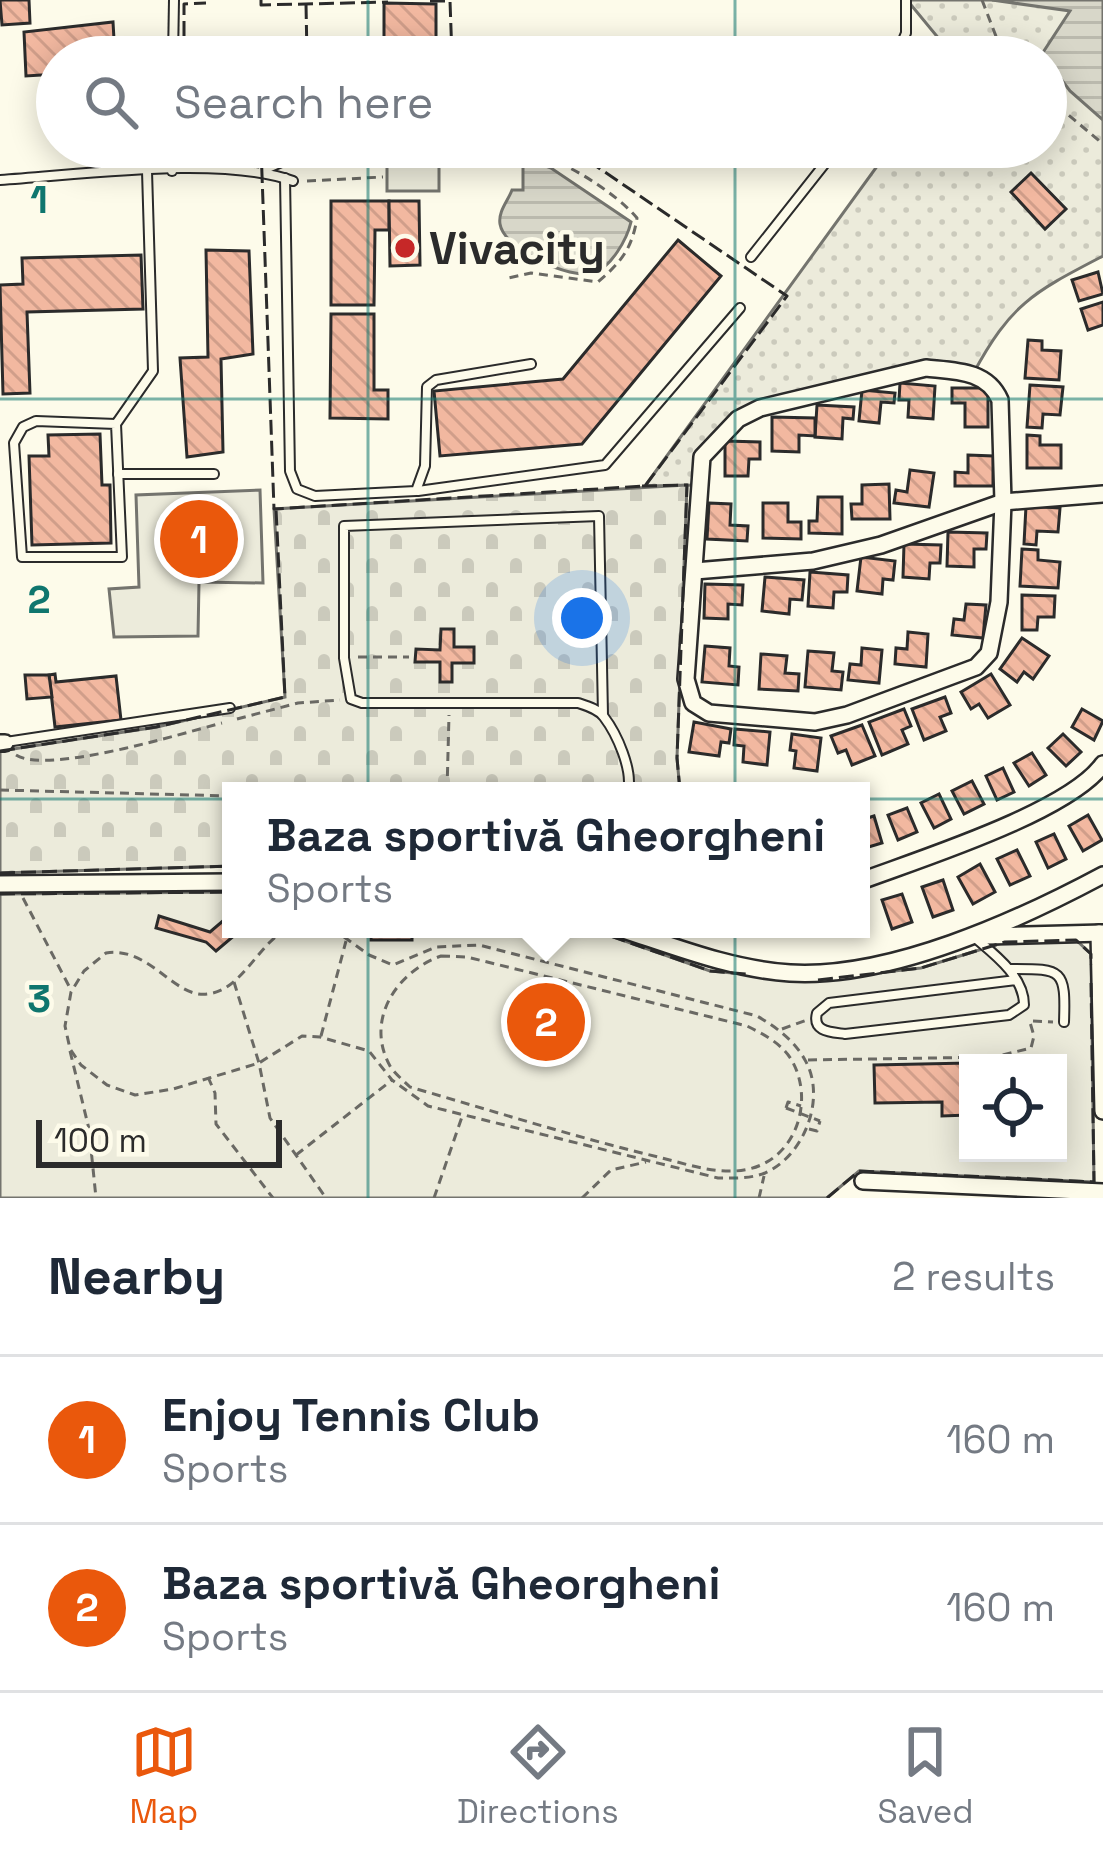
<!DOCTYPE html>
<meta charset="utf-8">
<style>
:root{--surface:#fff;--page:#f2f2f3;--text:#1f2937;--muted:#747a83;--line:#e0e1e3;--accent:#ea580c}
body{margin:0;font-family:"Space Grotesk",sans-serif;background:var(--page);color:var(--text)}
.controls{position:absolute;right:36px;bottom:36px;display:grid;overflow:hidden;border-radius:0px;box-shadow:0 6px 30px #0003}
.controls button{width:108px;height:108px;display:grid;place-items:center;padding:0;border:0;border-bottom:3px solid var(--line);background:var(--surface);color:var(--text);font:60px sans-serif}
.scale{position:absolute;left:36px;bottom:30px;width:246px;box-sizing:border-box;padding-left:12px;border:6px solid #2b2b2b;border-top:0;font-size:33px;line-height:42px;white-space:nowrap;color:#2b2b2b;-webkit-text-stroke:9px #fdfbea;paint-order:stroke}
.you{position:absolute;left:582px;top:618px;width:42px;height:42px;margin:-30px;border:9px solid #fff;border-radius:50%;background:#1a73e8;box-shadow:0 0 0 18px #1a73e833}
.badge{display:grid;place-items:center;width:78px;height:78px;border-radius:50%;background:var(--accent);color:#fff;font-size:39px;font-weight:700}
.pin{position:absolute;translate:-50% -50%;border:6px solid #fff;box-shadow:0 3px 12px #0006}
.popup{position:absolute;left:222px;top:782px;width:648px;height:156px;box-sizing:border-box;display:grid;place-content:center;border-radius:0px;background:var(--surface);filter:drop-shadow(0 3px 9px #0005);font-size:39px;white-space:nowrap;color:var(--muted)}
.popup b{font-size:45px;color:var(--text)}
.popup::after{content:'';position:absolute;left:50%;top:100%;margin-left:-24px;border:24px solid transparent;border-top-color:var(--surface)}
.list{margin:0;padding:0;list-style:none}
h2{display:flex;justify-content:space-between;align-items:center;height:156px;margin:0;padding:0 48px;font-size:51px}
h2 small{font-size:39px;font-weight:400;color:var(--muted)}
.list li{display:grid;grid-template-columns:78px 1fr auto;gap:36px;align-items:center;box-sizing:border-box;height:168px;padding:0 48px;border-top:3px solid var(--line)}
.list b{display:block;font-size:45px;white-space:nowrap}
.list p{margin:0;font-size:39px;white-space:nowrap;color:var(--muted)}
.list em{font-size:39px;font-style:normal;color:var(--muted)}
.icon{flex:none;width:66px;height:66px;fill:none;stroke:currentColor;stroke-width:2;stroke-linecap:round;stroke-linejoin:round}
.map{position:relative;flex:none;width:1103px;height:1198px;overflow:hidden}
.search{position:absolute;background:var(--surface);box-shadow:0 6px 30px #0003;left:36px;right:36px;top:36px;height:132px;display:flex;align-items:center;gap:30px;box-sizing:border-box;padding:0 42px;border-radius:66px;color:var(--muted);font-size:45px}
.sheet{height:492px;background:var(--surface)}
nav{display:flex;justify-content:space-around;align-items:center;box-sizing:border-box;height:168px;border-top:3px solid var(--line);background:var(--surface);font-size:33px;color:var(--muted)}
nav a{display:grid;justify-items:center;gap:6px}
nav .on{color:var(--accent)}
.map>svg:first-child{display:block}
</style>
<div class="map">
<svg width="1103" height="1198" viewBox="0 0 1103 1198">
<defs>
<pattern id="grass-dots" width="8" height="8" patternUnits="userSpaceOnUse" patternTransform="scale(3)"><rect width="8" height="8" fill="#ecebdb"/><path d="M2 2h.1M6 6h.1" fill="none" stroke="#cbcabc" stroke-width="1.8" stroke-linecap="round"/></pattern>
<pattern id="cemetery-stones" width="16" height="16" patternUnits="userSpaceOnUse" patternTransform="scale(3)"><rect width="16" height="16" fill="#ecebdb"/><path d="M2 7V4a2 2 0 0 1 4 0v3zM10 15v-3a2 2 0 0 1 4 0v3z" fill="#cbcabc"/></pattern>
<pattern id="water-rules" width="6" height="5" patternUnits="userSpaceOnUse" patternTransform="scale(3)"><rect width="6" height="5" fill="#d8d7c9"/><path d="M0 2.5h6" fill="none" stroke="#bab9ad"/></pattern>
<pattern id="building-back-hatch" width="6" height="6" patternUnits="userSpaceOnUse" patternTransform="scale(3)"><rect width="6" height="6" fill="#f2b8a0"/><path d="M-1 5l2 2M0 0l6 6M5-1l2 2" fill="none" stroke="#d09e8a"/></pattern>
</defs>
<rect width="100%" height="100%" fill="#fdfbea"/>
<!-- grass -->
<path fill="url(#grass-dots)" stroke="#74746e" stroke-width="3" d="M907,0H1103V256C1034,292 1011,303 973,374L926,368L760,408L702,457L697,485L645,486L891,147H1046V57H954Z"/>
<!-- cemetery -->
<polygon fill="url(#cemetery-stones)" stroke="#74746e" stroke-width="3" points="687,485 677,758 680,791 231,791 231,866 0,873 0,751 157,727 285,697 274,509"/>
<!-- park -->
<g fill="#ecebdb" stroke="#74746e" stroke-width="3" fill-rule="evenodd">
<rect x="387" y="161" width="52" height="30"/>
<polygon points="260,490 263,583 199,582 198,636 114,637 109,589 139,587 136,495"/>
<path d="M231,892V929H591L710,971L813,980L921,968L1005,942L1076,940L1091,954L1094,1182L859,1171L827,1198H0V894ZM968,1063H1058V1153H968Z"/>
</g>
<!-- water -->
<g fill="url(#water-rules)" stroke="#74746e" stroke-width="3">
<polygon points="992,0 1103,0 1103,120 1070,91 1042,54 1070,11"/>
<path d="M523,163H538L551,168L631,222C627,239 611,268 593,273C571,280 504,250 500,224C498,211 508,201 512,190H523Z"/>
</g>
<!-- building -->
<g fill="url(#building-back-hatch)" stroke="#2b2b2b" stroke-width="3">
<polygon points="0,0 29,0 30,23 2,25"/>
<polygon points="384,3 436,4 436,57 384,57"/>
<polygon points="113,22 115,57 57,57 57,74 26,76 24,32"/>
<polygon points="1031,173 1066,209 1045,229 1011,192"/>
<polygon points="331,201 389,201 389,230 375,230 374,305 331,305"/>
<polygon points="389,201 419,201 420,265 390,266"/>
<polygon points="678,240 721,276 582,444 440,456 434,391 563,379"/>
<polygon points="206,250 249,251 253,354 221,359 223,452 187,457 180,358 208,357"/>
<polygon points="141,255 143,309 27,312 30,393 3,394 0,285 23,284 22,258"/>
<polygon points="1098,272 1103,294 1079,301 1072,280"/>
<polygon points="1103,302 1103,325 1088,330 1081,309"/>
<polygon points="331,314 374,314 374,390 388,390 388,419 330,418"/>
<polygon points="1028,340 1042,341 1042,350 1061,351 1059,380 1025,378"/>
<polygon points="900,383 935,386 933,419 908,417 909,400 899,400"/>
<polygon points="1030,385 1063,387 1060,415 1043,414 1042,428 1027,427"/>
<polygon points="952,388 988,388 988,427 965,427 965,403 952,403"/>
<polygon points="862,390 895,393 894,403 881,402 879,423 859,421"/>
<polygon points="817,405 854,407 853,419 843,418 842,439 815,437"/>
<polygon points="772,417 815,418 815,436 799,435 799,452 772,451"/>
<polygon points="100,434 102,485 110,485 111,543 32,545 29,456 49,456 48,435"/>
<polygon points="1027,435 1040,436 1040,445 1061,445 1061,468 1027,468"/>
<polygon points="725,441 760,442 760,459 749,459 748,476 725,476"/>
<polygon points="968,455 993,456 993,486 955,486 955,472 968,473"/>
<polygon points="910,470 934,473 929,507 894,503 896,490 907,492"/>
<polygon points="889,484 890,519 852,519 851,504 862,504 862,485"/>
<polygon points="818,497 842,497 842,534 809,533 809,521 817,521"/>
<polygon points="709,503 731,504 730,525 748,526 747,541 707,539"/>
<polygon points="763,503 788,503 788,522 801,522 801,539 763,538"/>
<polygon points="1026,506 1060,508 1058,532 1037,531 1036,545 1024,544"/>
<polygon points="948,532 987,533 986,549 974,549 974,567 947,566"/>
<polygon points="904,544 941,545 940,563 930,563 929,579 903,577"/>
<polygon points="1022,549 1038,550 1038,560 1060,562 1058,588 1020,586"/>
<polygon points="861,557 895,561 893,580 883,579 882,594 857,591"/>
<polygon points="810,572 848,575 847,592 834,592 833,608 808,606"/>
<polygon points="765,577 804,580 802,600 790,599 789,614 762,611"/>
<polygon points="705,584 743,585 742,605 728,604 728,619 704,618"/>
<polygon points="1022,595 1055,596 1054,617 1038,617 1037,630 1022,630"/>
<polygon points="966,604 986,605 983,638 952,635 954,619 964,620"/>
<polygon points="441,629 454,629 454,647 474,647 474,663 452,663 452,682 440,682 440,662 415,662 416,649 440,650"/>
<polygon points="908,632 928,634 926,667 895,664 896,648 907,649"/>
<polygon points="1022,638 1049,656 1033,679 1024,672 1017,682 1000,669"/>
<polygon points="705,646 730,648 729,666 739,667 738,685 702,682"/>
<polygon points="862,648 882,650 879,683 848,680 850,664 861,665"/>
<polygon points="808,651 834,653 832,671 843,672 841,690 805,687"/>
<polygon points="761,654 787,656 785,673 799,674 798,691 759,689"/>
<polygon points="55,674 56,682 116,676 121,720 55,727 49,675"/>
<polygon points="991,674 1010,705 988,718 979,704 971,709 961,692"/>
<polygon points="25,675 49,675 52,697 27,699"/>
<polygon points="945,697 951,713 940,717 946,731 924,740 912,709"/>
<polygon points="904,709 911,726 902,730 908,744 882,755 869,722"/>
<polygon points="1082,709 1103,721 1094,740 1072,727"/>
<polygon points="694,722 731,729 729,743 721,742 719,756 689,752"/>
<polygon points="862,725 875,756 852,765 846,750 838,753 831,736"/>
<polygon points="735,729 770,732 767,765 743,762 744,746 734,745"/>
<polygon points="792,734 821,738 817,771 794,768 796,751 790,750"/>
<polygon points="1063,734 1081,752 1066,766 1048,748"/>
<polygon points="1032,753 1046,775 1029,786 1014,763"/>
<polygon points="1003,768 1014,792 997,800 986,776"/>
<polygon points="972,781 984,804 964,814 952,791"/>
<polygon points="939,794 951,819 934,828 921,803"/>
<polygon points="907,808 917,832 898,840 888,815"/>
<polygon points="1088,815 1102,840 1083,851 1069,826"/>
<polygon points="874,816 882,843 865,848 861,820"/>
<polygon points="1054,834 1066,859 1048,868 1036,842"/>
<polygon points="1017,850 1030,876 1010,885 997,859"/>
<polygon points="980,864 995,892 973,904 958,877"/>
<polygon points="943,880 953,910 933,917 922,887"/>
<polygon points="902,894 912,922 892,929 882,900"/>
<polygon points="231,914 231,929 242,929 216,951 206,942 156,928 159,916 210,932"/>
<rect x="371" y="929" width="41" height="11"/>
<polygon points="968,1063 968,1115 942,1116 942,1102 875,1103 874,1065"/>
</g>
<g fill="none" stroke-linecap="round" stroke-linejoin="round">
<defs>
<g id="service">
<polyline points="173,57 174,0"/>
<polyline points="896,57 906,33 906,0"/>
<polyline points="263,170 291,158 360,157"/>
<polyline points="172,171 172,147"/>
<polyline points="285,178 290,471 297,489 315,496 416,491 425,466 427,387 436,380 531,364"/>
<path d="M0,180C80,175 221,155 293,181"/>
<polyline points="751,257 838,147"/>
<polyline points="116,424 122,557 22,557 14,443 23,427 36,421 116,424 153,371 147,171"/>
<polyline points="118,474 214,474"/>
<polyline points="418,491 605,465 740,308"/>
<path d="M603,715L599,516L344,526V658L351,699L362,703H578C587,706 598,709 604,717C617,734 633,770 628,791"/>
<polyline points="6,742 230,708"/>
<path d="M974,937C994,954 1024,976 1024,1005L1009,1015L845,1034C831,1032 812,1032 817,1013L829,1003L1016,980"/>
<path d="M1010,969C1062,969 1066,968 1064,1022"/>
</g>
<g id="minor">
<path d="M926,368C955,371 987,370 1000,400L1003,502L999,602L989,653L976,667L847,715L815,722L709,713L693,703L686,679L702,457L738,419L760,408Z"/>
<polyline points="695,571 813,561 881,545 1003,502 1103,494"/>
<polyline points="0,743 5,743"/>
<path d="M861,881C920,859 1069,812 1103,764"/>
<polyline points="0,884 231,882"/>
<path d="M621,929C676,947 731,969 790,973C889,979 1017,921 1103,875"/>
<polyline points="1099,933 1103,1111"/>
<polyline points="986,936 1103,933"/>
<polyline points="863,1181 1103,1192"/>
</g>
</defs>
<!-- service casing -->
<use href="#service" stroke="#2b2b2b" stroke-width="12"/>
<!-- minor casing -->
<use href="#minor" stroke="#2b2b2b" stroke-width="20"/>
<!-- path -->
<g stroke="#6a6964" stroke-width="3" stroke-dasharray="9 6" stroke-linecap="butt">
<polyline points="982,0 1004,57"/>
<polyline points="1046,96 1103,144"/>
<path d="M454,156C479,156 506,152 531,155C562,157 618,195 637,218C632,249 621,262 598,282L531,273L504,279"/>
<polyline points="307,181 383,177"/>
<polyline points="358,657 409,657"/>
<polyline points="237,719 298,703 340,700"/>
<path d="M16,755C48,775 183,733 222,723"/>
<polyline points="0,790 231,796"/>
<polyline points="447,791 449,715"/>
<polyline points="23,898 71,990"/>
<path d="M287,929C258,944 242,990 208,994C174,999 150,946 106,953L84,971L71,992L65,1026L70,1049L81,1065L107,1085L135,1095L173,1089L259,1063L302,1036L320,1037L369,1051L392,1080L428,1106L718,1178C733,1178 750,1179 765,1173C804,1156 827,1098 805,1060C794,1040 776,1027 757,1016L479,945L436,947L393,965L369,955L333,929"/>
<path d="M441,956L467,957L747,1026C763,1034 781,1043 791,1059C815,1099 797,1158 749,1169C719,1176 687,1164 658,1157C575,1137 493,1111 410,1087C404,1081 394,1073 390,1066C364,1019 398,971 441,956Z"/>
<polyline points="234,982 259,1063 270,1118 326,1198"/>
<polyline points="1033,1021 1053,1022"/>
<polyline points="782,1029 807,1020"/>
<polyline points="321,1036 346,941"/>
<polyline points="70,1051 89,1129 96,1198"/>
<polyline points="808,1060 994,1057 1031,1048 1034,1036 1029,1019"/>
<polyline points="208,1077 215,1093 216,1124 273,1198"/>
<polyline points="786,1108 788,1102 801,1106"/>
<polyline points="809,1129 817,1131 820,1121"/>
<polyline points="296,1155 392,1080"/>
<polyline points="434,1198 463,1114"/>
<polyline points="582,1198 611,1170 646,1162"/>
<polyline points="759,1198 764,1176"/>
</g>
<!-- service -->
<use href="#service" stroke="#fdfbea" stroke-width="8"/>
<!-- minor -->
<use href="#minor" stroke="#fdfbea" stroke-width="15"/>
<!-- path-bridge -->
<polyline stroke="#6a6964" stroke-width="3" stroke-dasharray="9 6" stroke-linecap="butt" points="786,1108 820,1121"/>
<!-- fence -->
<g stroke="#2b2b2b" stroke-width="3" stroke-dasharray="15 6" stroke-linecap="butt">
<polyline points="261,0 261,5 388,2"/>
<polyline points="430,1 450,1 452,57"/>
<polyline points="306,4 307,57"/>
<polyline points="184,57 184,4 206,3"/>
<polyline points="183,147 187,147"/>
<polyline points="261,147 274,509 645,486 787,296 568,147"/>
<polyline points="642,486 687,485 677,758 680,791"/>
<polyline points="0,751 156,727 285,697 276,509"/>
<polyline points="0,873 231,866"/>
<polyline points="0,894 231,892"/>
<polyline points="591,929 710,971 746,974"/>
<polyline points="682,929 695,933 695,929"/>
<polyline points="818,980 921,968 1005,942 1076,940 1091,954 1091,965"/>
<polyline points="827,1198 859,1171 1094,1182 1091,983"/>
</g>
</g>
<!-- grid -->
<path fill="none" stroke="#0f766e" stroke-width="3" stroke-opacity="0.55" d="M368,0V57M735,0V57M368,147V1198M735,147V1198M0,399H1103M0,799H1103"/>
<!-- markers -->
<circle fill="#c62828" stroke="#fdfbea" stroke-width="4.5" cx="405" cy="248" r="12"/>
<g text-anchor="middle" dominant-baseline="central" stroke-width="9" stroke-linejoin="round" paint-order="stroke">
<!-- poi labels -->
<g font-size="45" font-weight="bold" fill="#2b2b2b" stroke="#fdfbea" text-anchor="start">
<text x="429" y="248">Vivacity</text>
</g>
</g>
<g font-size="39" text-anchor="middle" font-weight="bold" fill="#0f766e" stroke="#fdfbea" stroke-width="9" stroke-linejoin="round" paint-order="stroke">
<text x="39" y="213">1</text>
<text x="39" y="613">2</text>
<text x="39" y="1012">3</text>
</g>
</svg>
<div class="controls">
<button><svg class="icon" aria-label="locate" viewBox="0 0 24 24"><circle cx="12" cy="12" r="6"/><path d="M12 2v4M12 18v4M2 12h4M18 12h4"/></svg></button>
</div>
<div class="scale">100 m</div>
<div class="you"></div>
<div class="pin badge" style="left:199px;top:539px">1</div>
<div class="pin badge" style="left:546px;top:1022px">2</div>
<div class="popup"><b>Baza sportivă Gheorgheni</b>Sports</div>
<div class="search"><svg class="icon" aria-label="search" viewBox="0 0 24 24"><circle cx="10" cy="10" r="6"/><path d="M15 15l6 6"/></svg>Search here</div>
</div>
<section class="sheet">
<h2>Nearby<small>2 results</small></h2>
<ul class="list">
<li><span class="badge">1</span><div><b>Enjoy Tennis Club</b><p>Sports</p></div><em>160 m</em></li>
<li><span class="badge">2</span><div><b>Baza sportivă Gheorgheni</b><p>Sports</p></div><em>160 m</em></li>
</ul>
</section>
<nav>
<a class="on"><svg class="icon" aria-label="map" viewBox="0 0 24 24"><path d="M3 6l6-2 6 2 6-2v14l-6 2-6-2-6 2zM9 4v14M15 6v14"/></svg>Map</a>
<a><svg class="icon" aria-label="directions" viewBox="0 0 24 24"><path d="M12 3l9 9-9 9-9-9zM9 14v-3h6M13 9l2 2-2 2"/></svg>Directions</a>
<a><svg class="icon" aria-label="saved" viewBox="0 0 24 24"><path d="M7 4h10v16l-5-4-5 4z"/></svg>Saved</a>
</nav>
